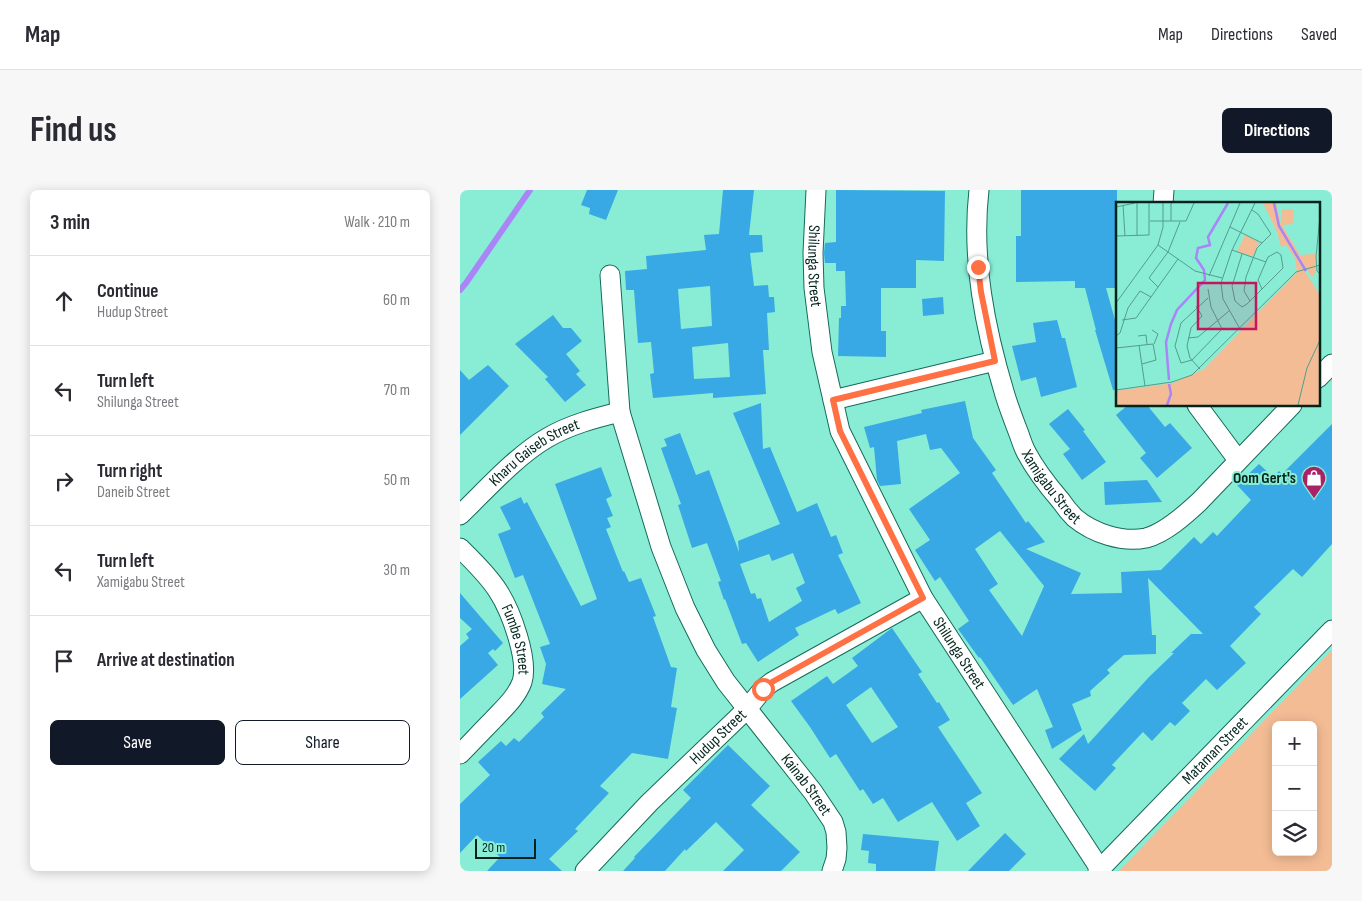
<!DOCTYPE html>
<meta charset="utf-8">
<style>
:root{--surface:#fff;--page:#f7f7f7;--text:#2b2b33;--muted:#7c7c81;--line:#e1e1e2;--accent:#111827}
body{margin:0;font-family:"Sofia Sans Condensed",sans-serif;background:var(--page);color:var(--text)}
.controls{position:absolute;right:15px;bottom:15px;display:grid;overflow:hidden;border-radius:8px;box-shadow:0 2px 12px #0003}
.controls button{width:45px;height:45px;display:grid;place-items:center;padding:0;border:0;border-bottom:1px solid var(--line);background:var(--surface);color:var(--text);font:25px sans-serif}
.scale{position:absolute;left:15px;bottom:12px;width:61px;box-sizing:border-box;padding-left:5px;border:2px solid #03241d;border-top:0;font-size:14px;line-height:18px;white-space:nowrap;color:#03241d;-webkit-text-stroke:4px #89edd5;paint-order:stroke}
.stop{position:absolute;width:15px;height:15px;margin:-11px;border:4px solid #ff7043;border-radius:50%;background:#fff}
.stop.end{background:#ff7043;border-color:#fff;box-shadow:0 1px 5px #0008}
.list{margin:0;padding:0;list-style:none}
h2{display:flex;justify-content:space-between;align-items:center;height:65px;margin:0;padding:0 20px;font-size:21px}
h2 small{font-size:16px;font-weight:400;color:var(--muted)}
.list li{display:grid;grid-template-columns:32px 1fr auto;gap:15px;align-items:center;box-sizing:border-box;height:90px;padding:0 20px;border-top:1px solid var(--line)}
.list b{display:block;font-size:19px;white-space:nowrap}
.list p{margin:0;font-size:16px;white-space:nowrap;color:var(--muted)}
.list em{font-size:16px;font-style:normal;color:var(--muted)}
.actions{display:flex;gap:10px;padding:15px 20px}
.actions a{flex:1;padding:11px 0;border:1px solid var(--accent);border-radius:8px;text-align:center;font-size:18px;color:var(--accent)}
.actions .main{background:var(--accent);color:#fff}
.icon{flex:none;width:28px;height:28px;fill:none;stroke:currentColor;stroke-width:2;stroke-linecap:round;stroke-linejoin:round}
.map{position:relative;flex:none;width:872px;height:681px;overflow:hidden;border-radius:8px}
header{display:flex;align-items:center;gap:30px;box-sizing:border-box;height:70px;padding:0 25px;background:var(--surface);border-bottom:1px solid var(--line)}
header strong{font-size:24px}
nav{display:flex;gap:28px;margin-inline-start:auto;font-size:18px}
.intro{display:flex;align-items:center;justify-content:space-between;box-sizing:border-box;height:120px;padding:0 30px}
h1{margin:0;font-size:35px}
.button{padding:12px 22px;border-radius:8px;background:var(--accent);color:#fff;font-size:18px;font-weight:700}
main{display:flex;gap:30px;padding:0 30px}
aside{flex:1;background:var(--surface);border-radius:8px;box-shadow:0 2px 12px #0003}
.map>svg:first-child{display:block}
</style>
<header>
<strong>Map</strong>
<nav><a>Map</a><a>Directions</a><a>Saved</a></nav>
</header>
<div class="intro"><h1>Find us</h1><a class="button">Directions</a></div>
<main>
<aside>
<h2>3 min<small>Walk · 210 m</small></h2>
<ul class="list">
<li><svg class="icon" aria-label="ahead" viewBox="0 0 24 24"><path d="M12 20V5M6 11l6-6 6 6"/></svg><div><b>Continue</b><p>Hudup Street</p></div><em>60 m</em></li>
<li><svg class="icon" aria-label="left" viewBox="0 0 24 24"><path d="M17 20v-9H6M10 6l-5 5 5 5"/></svg><div><b>Turn left</b><p>Shilunga Street</p></div><em>70 m</em></li>
<li><svg class="icon" aria-label="right" viewBox="0 0 24 24"><path d="M7 20v-9h11M14 6l5 5-5 5"/></svg><div><b>Turn right</b><p>Daneib Street</p></div><em>50 m</em></li>
<li><svg class="icon" aria-label="left" viewBox="0 0 24 24"><path d="M17 20v-9H6M10 6l-5 5 5 5"/></svg><div><b>Turn left</b><p>Xamigabu Street</p></div><em>30 m</em></li>
<li><svg class="icon" aria-label="arrive" viewBox="0 0 24 24"><path d="M6 21V4h12l-3 4 3 4H6"/></svg><div><b>Arrive at destination</b></div></li>
</ul>
<div class="actions"><a class="main">Save</a><a>Share</a></div>
</aside>
<div class="map">
<svg width="872" height="681" viewBox="0 0 872 681">
<rect width="100%" height="100%" fill="#89edd5"/>
<!-- green -->
<path fill="#f3bc95" fill-rule="evenodd" d="M872,460V681H659ZM816,535H853V662H816Z"/>
<g fill="none" stroke-linecap="round" stroke-linejoin="round">
<!-- stream -->
<polyline stroke="#a985f7" stroke-width="6" points="0,100 6,93 70,0"/>
</g>
<!-- building -->
<g fill="#38a9e4" fill-rule="evenodd">
<polygon points="127,0 158,0 146,30 129,24 130,18 121,15"/>
<path d="M263,0H294L289,45H302L303,62L290,63L294,96L308,95L309,107H314L315,122L307,123L309,160H303L306,204L253,208V203L193,208L190,184L194,183L191,152L178,153L174,100H166L165,81L187,79L186,66L246,60L244,45L259,44ZM250,96L252,136L221,139L218,99ZM268,153L270,187L234,189L232,157Z"/>
<polygon points="376,0 485,1 484,71 456,70 456,98 421,98 421,141 426,141 426,167 378,166 379,128 381,128 381,116 386,116 385,81 376,81 376,73 365,73 364,63 365,53 376,52"/>
<polygon points="561,0 657,0 657,98 646,98 657,137 657,200 653,200 635,140 636,140 625,98 615,98 615,91 556,92 556,46 561,46"/>
<polygon points="483,107 484,124 463,126 462,109"/>
<polygon points="93,125 103,138 111,138 122,151 106,164 120,181 116,184 126,195 105,212 85,189 88,187 55,154"/>
<polygon points="597,130 602,148 605,148 617,197 581,207 576,187 561,191 552,156 576,152 573,133"/>
<polygon points="28,175 49,196 0,245 0,180 9,190"/>
<path d="M505,211L513,248L536,280L532,283L566,333L568,331L585,352L566,359L621,383L611,404L662,403L661,382L701,380L734,347L741,354L753,342L757,346L791,310L777,295L799,274L813,287L819,281L822,284L872,234V354L842,387L833,379L794,417L801,424L770,456L786,473L757,500L746,489L722,513L730,521L715,536L710,532L692,551L683,542L652,575L656,578L635,601L599,569L624,544L628,554L689,487L714,463H711L731,444H743L688,388L692,445H696V464L664,465L647,480L650,483L630,501L631,506L612,514L622,540L592,559L585,540L593,537L577,499L553,515L520,467L519,468L498,439L509,431L480,387L475,391L455,360L470,350L449,319L500,283L481,258L470,260L466,244L437,251L441,294L420,296L417,290L414,257L410,258L404,237L462,223L461,220ZM540,341L584,396L562,446L529,400L538,394L515,359Z"/>
<path d="M301,213L303,259L310,257L337,322L357,313L371,347L376,345L383,363L378,365L401,413L378,424L375,419L335,438L339,445L298,472L286,453L282,454L265,409L264,410L258,392L261,391L247,353L232,358L218,315L221,314L201,258L207,256L204,249L220,243L236,285L249,280L279,362L278,351L320,334L273,223ZM333,363L345,393L336,398L342,411L309,432L301,408L297,409L295,403L291,404L280,374L309,364L312,371Z"/>
<polygon points="668,215 687,215 705,237 710,233 732,258 697,288 680,268 686,263 656,225"/>
<polygon points="608,219 625,240 623,241 646,272 622,290 603,264 610,259 589,234"/>
<polygon points="141,277 152,306 146,309 153,326 147,328 151,337 146,339 163,382 164,381 169,392 181,388 196,426 193,427 211,477 217,478 211,517 217,518 208,569 172,563 140,596 149,603 115,639 118,641 89,669 102,681 27,681 40,667 17,645 0,663 0,614 30,585 18,572 41,551 46,556 54,548 59,552 84,527 81,523 106,499 82,494 86,474 80,457 90,454 63,385 55,388 38,344 51,339 40,317 61,307 64,314 67,312 121,416 137,409 95,294"/>
<polygon points="687,290 702,312 645,315 644,292"/>
<polygon points="0,403 43,453 35,461 33,459 28,463 38,475 0,509 0,456 9,448 6,444 12,439 0,428"/>
<path d="M432,438L462,482L458,484L477,513L479,512L490,530L478,537L522,603L506,613L520,636L497,651L472,612L438,632L423,608L413,614L403,599L400,601L376,564L370,568L350,537L331,511L367,486L373,494L398,476L392,468ZM411,497L438,537L412,553L386,515Z"/>
<polygon points="268,555 310,596 291,615 340,662 321,681 263,681 284,660 256,632 226,661 225,659 205,681 163,681 175,668 174,667 231,608 223,600"/>
<polygon points="545,643 566,664 549,681 508,681"/>
<polygon points="403,644 479,651 475,681 416,681 416,674 408,673 409,661 401,660"/>
</g>
<g fill="none" stroke-linecap="round" stroke-linejoin="round">
<defs>
<g id="minor">
<path id="s1" d="M356,0L353,63L354,98L362,162L380,241L463,408L640,679"/>
<path id="s2" d="M519,0C511,69 525,139 545,205C549,218 554,231 559,244C561,250 563,256 566,262C575,279 588,296 601,311C605,317 610,323 615,328C633,343 662,353 686,348C705,343 725,325 739,312L832,215"/>
<polyline points="703,14 704,0"/>
<path id="s3" d="M150,85L160,222L201,357L225,418L246,460L266,492L353,602L373,632L376,642L377,658L376,669L372,681"/>
<polyline points="858,188 872,174"/>
<polyline points="373,210 535,171"/>
<polyline points="737,215 778,270"/>
<path id="s4" d="M0,325C26,300 56,266 87,248C109,235 135,228 160,222"/>
<path id="s5" d="M0,358C14,372 28,385 38,401C51,421 69,470 62,492C56,508 43,519 32,531C21,542 11,553 0,564"/>
<path id="s6" d="M125,681L189,613L287,519L303,499L312,492L463,408"/>
<path id="s7" d="M638,681L872,440"/>
</g>
</defs>
<!-- minor casing -->
<use href="#minor" stroke="#166a5a" stroke-width="21"/>
<!-- minor -->
<use href="#minor" stroke="#fff" stroke-width="19"/>
</g>
<g fill="none" stroke-linecap="round" stroke-linejoin="round">
<!-- route -->
<polyline stroke="#ff7043" stroke-width="6" points="303,499 312,492 463,408 380,241 373,210 535,171 521,102 518,77"/>
</g>
<!-- icons -->
<defs>
<symbol id="shop-pin" viewBox="-11 -11 22 30"><path d="M0 17L-7.5 6A9.5 9.5 0 1 1 7.5 6Z" fill="#aa2165" stroke="#89edd5"/><path d="M-5-2.5h2.3a2.7 3.5 0 0 1 5.4 0H5L5.5 6h-11ZM-1.5-2.5h3a1.5 2.3 0 0 0-3 0Z" fill="#fff"/></symbol>
</defs>
<g fill-rule="evenodd">
<use href="#shop-pin" x="840" y="274" width="28" height="38"/>
</g>
<g text-anchor="middle" dominant-baseline="central" stroke-width="4" stroke-linejoin="round" paint-order="stroke">
<!-- street labels -->
<g font-size="16" fill="#03241d" stroke="#89edd5">
<text stroke="none"><textPath href="#s1" startOffset="76">Shilunga Street</textPath></text>
<text stroke="none"><textPath href="#s4" startOffset="98">Kharu Gaiseb Street</textPath></text>
<text stroke="none"><textPath href="#s2" startOffset="312">Xamigabu Street</textPath></text>
<text stroke="none"><textPath href="#s5" startOffset="110">Fumbe Street</textPath></text>
<text stroke="none"><textPath href="#s1" startOffset="496">Shilunga Street</textPath></text>
<text stroke="none"><textPath href="#s6" startOffset="189">Hudup Street</textPath></text>
<text stroke="none"><textPath href="#s7" startOffset="168">Mataman Street</textPath></text>
<text stroke="none"><textPath href="#s3" startOffset="559">Kainab Street</textPath></text>
</g>
<!-- poi labels -->
<g font-size="16" font-weight="bold" fill="#03241d" stroke="#89edd5" text-anchor="end">
<text x="836" y="288">Oom Gert's</text>
</g>
</g>
<!-- overview -->
<g transform="translate(656 12)">
<rect width="204" height="204" fill="#89edd5"/>
<path d="M147,1H160L165,22L166,7H177V22L166,23L184,53L199,52L200,70L196,75L204,89L189,64L186,65L204,93V203H0V189L57,181L88,167L181,70L179,56L170,43L165,45L161,30ZM129,33L143,40L137,54L121,50Z" fill="#f3bc95"/>
<path fill="none" stroke="#a985f7" stroke-width="2.5" d="M158,1L163,24L190,69M53,178L50,140L55,122L61,108L89,78L88,68L80,56L82,46L94,43L92,35L112,1M51,203L55,192L53,182"/>
<path fill="none" stroke="#539d8b" stroke-width="1" d="M21,1V34M7,3L9,34M0,5L19,1M204,14L200,55L201,69L204,72M34,19H70L78,1M55,19V1M114,25L146,41M0,34L33,33V1M42,43L79,69L106,76M116,48L150,60M126,52L116,84L119,99L126,105L131,102L167,66L165,53L161,50L152,55L142,78L146,87M93,74L124,1M42,85L33,76L52,50L64,20M92,87L95,105L106,127L76,158L65,161L59,144L65,121L92,96M134,99L128,89L130,75L141,46L155,32L142,12L136,8M0,101L42,43L47,25V1M80,104L86,114L75,126L71,144L74,156L84,167M6,118L20,116L62,57M124,127L107,97L105,81L116,48L139,1M36,128L42,132L38,142M0,134L4,131L12,106L24,89L35,95M22,134L30,133L31,142M72,136L82,135L113,109M23,143L29,184M0,146L37,142L40,158L26,162M0,188L56,180L76,173L180,70L204,63M182,203L191,166L204,138"/>
<path fill="#c2185b" fill-opacity="0.15" stroke="#c2185b" stroke-width="2.5" d="M82,81H140V127H82Z"/>
<rect width="204" height="204" fill="none" stroke="#03241d" stroke-width="2.5"/>
</g>
</svg>
<div class="controls">
<button>+</button>
<button>−</button>
<button><svg class="icon" aria-label="layers" viewBox="0 0 24 24"><path d="M12 4l9 5-9 5-9-5zM3 14l9 5 9-5"/></svg></button>
</div>
<div class="scale">20 m</div>
<div class="stop" style="left:303px;top:499px"></div>
<div class="stop end" style="left:518px;top:77px"></div>
</div>
</main>
